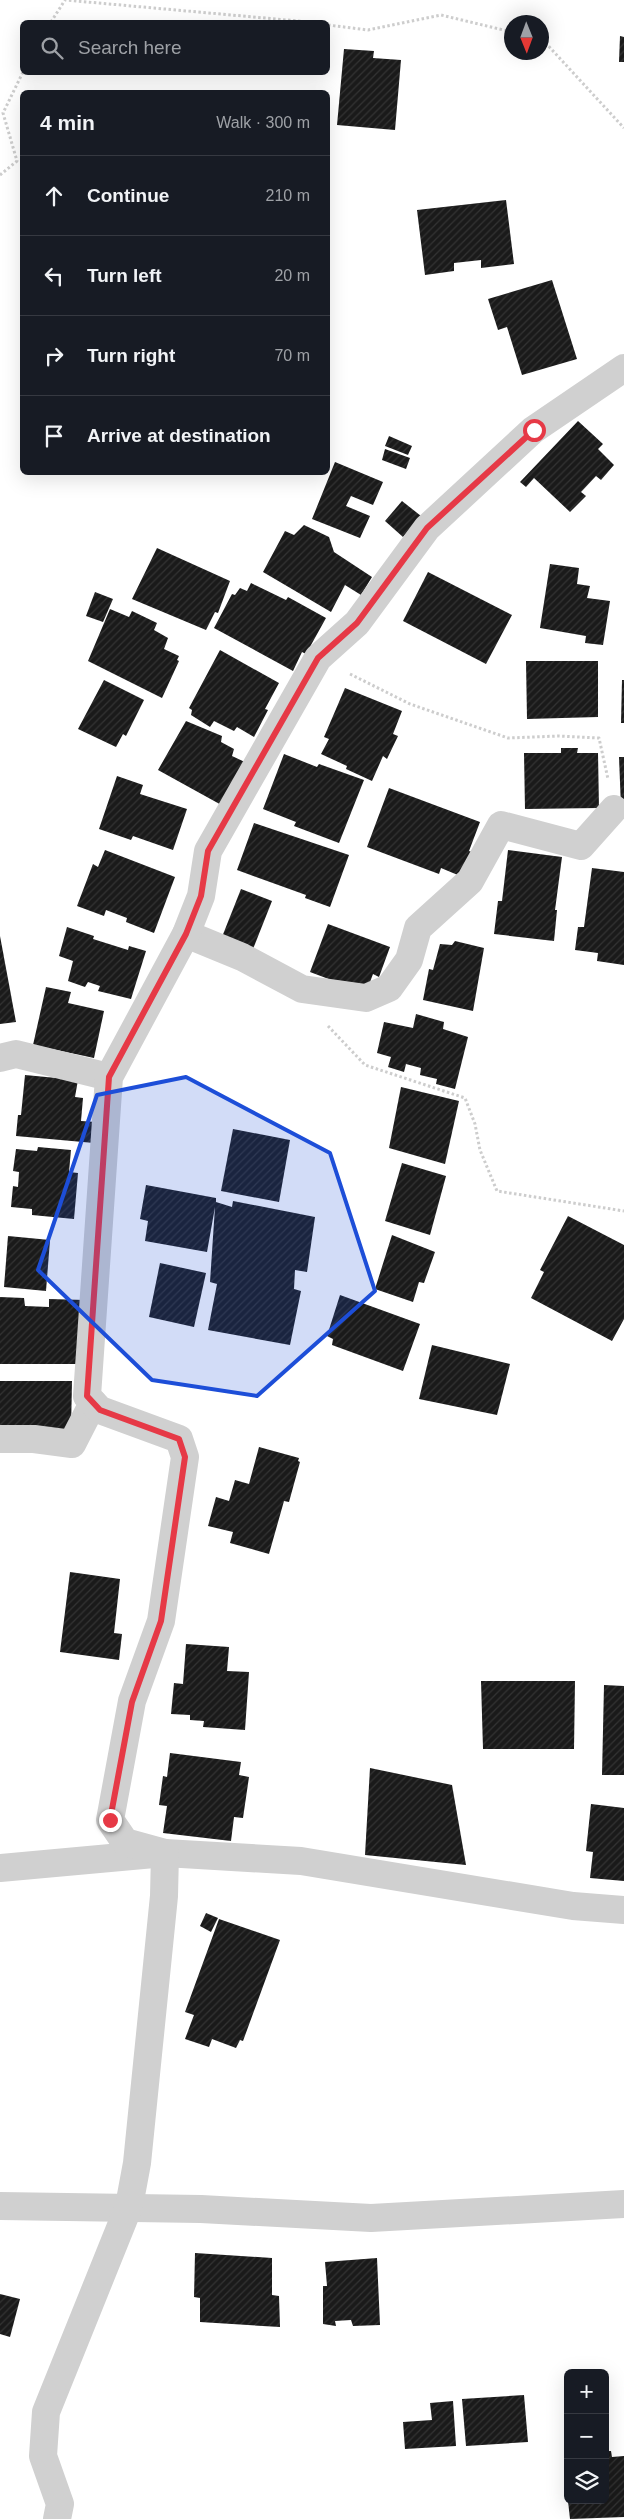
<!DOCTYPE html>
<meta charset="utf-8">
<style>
:root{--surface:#171b24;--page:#20242c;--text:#f1f3f6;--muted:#9ea1a6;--line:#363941}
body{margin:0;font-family:Helvetica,sans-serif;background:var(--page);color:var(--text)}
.controls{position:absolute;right:15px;bottom:15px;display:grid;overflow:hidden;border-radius:8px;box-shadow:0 5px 20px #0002}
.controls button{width:45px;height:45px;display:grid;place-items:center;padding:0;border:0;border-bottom:1px solid var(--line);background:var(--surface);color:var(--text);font:25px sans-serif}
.compass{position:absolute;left:504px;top:15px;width:45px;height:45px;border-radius:50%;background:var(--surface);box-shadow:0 5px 20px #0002;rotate:179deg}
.stop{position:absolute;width:15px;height:15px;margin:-11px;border:4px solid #e63946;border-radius:50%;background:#fff}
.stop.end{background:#e63946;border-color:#fff;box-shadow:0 1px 5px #0008}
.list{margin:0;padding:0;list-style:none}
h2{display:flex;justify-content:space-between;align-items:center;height:65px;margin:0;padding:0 20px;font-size:21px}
h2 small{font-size:16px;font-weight:400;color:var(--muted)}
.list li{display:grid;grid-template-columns:32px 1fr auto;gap:15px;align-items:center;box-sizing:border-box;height:80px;padding:0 20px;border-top:1px solid var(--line)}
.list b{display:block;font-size:19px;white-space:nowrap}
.list em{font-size:16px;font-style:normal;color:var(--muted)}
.icon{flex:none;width:28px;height:28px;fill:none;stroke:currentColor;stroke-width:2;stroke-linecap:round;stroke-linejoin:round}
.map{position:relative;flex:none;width:624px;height:2519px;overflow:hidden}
.search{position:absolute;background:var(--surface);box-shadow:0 5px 20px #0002;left:20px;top:20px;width:310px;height:55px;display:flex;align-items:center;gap:12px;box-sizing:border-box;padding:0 18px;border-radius:8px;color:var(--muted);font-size:19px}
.panel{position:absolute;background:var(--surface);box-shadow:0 5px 20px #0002;left:20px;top:90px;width:310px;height:385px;border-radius:8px}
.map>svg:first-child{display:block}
</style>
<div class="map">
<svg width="624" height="2519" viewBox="0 0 624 2519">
<defs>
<pattern id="building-hatch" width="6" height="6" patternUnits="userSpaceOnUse" patternTransform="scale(1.25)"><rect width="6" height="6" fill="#1a1a1a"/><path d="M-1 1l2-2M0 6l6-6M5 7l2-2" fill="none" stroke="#333"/></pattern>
</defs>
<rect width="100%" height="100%" fill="#fff"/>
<!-- building -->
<g fill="url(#building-hatch)">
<polygon points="620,36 624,37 624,62 619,62"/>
<polygon points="344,49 374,51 373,58 401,60 395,130 337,125"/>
<polygon points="506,200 514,264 481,268 481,260 454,263 454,271 425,275 417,210"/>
<polygon points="552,280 577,359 522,375 507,327 498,330 488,299"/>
<polygon points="578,421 603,444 598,449 614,465 601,480 596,476 581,492 586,496 570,512 534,478 526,487 520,482"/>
<polygon points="389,436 412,446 408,455 385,446"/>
<polygon points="385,449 410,458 406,469 382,460"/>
<polygon points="335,462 383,482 373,505 351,496 346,506 370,516 360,538 312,519"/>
<polygon points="402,501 421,516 403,537 385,521"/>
<polygon points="304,525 329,537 334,552 372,577 361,595 345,585 331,612 263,572 285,531 294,535"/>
<polygon points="157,548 230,581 218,613 215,612 206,630 132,599"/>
<polygon points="550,564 579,568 577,584 590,586 587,598 610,601 603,645 585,643 586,636 540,628"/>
<polygon points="428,572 512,615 486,664 403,621"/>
<polygon points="251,583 286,600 288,597 326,618 306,654 302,652 293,671 214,628 232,594 235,595 240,588 247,591"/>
<polygon points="95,592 113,599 103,622 86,616"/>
<polygon points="110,609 129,617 132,611 157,623 154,630 168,638 164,649 179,656 177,660 179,661 162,698 88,661"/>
<polygon points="220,650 279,683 265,709 268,710 254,737 237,727 234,731 214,721 210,727 191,715 192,710 189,708"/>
<polygon points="526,661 598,661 598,717 527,719"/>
<polygon points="104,680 144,700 126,736 123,734 116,747 78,729"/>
<polygon points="622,680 624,680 624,723 621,723"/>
<polygon points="345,688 402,711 393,734 398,736 387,759 383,756 372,781 346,769 347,766 321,754 329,739 324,737"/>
<polygon points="186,721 222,736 221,742 234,749 232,756 247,763 225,807 158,770"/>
<polygon points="561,748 578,748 577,753 598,753 599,808 525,809 524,753 561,753"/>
<polygon points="284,754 317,767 319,764 364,780 339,843 294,826 296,822 263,809"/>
<polygon points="619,757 624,757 624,807 621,807"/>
<polygon points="117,776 143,785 140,794 187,809 173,850 133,836 131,840 99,829"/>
<polygon points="389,788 480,822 469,851 475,853 465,878 441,868 439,874 367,847"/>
<polygon points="254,823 349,855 330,907 305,898 306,895 237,870"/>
<polygon points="105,850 175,877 154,933 126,922 127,918 106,910 104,916 77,906 93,864 98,867"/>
<polygon points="508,850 562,857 555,910 557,910 554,941 494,934 498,901 502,901"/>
<polygon points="592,868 624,872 624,965 597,961 598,953 575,950 578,927 584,927"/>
<polygon points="241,889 272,901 251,954 220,942"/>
<polygon points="328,924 390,947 379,977 373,974 366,993 310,972"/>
<polygon points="67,927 94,936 93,939 128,950 129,946 146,951 131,999 98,991 100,986 88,982 85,987 68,981 73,961 59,956"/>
<polygon points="0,936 16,1022 0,1024"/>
<polygon points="455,941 484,948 473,1011 423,1000 429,969 433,970 440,944 452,945"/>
<polygon points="46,987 71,992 68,1003 104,1011 94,1058 33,1045"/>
<polygon points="416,1014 444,1022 443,1029 468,1037 455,1089 436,1084 437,1079 420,1075 421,1068 406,1064 404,1072 388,1067 391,1057 377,1053 384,1022 413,1028"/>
<polygon points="25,1075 78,1080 75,1097 83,1098 81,1121 96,1122 94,1143 16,1136 18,1115 21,1115"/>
<polygon points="401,1087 459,1101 445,1164 389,1148"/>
<polygon points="233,1129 290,1140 279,1202 221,1191"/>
<polygon points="38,1147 71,1150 69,1172 78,1173 74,1219 32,1215 32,1209 11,1207 13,1186 18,1187 19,1172 13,1171 16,1149 37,1151"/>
<polygon points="402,1163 446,1176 430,1235 385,1221"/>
<polygon points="146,1185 216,1198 216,1202 232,1207 233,1201 315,1217 307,1272 295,1270 294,1289 301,1291 290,1345 208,1330 217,1284 210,1282 215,1207 207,1252 145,1241 148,1221 140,1219"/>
<polygon points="568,1216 624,1245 624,1319 612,1341 531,1298 544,1272 540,1270"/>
<polygon points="392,1235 435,1252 424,1283 419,1282 413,1302 375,1289"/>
<polygon points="8,1236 50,1240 46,1291 4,1287"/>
<polygon points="160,1263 206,1273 194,1327 149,1317"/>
<polygon points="340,1295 420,1324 403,1371 332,1345 333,1339 327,1336"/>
<polygon points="0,1297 24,1298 25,1306 49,1307 49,1299 85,1300 82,1364 0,1364"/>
<polygon points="432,1345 510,1364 497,1415 419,1399"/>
<polygon points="0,1381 72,1381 71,1431 0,1432"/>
<polygon points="259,1447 299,1458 298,1461 300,1462 289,1502 284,1501 269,1554 230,1543 233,1532 208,1526 216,1497 229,1501 235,1480 249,1484"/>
<polygon points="70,1572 120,1579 114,1633 122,1634 119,1660 60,1652"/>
<polygon points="186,1644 229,1647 227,1671 249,1672 245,1730 203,1727 204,1721 190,1720 190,1715 171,1714 174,1683 183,1684"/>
<polygon points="481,1681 575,1681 574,1749 483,1749"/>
<polygon points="604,1685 624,1686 624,1775 602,1775"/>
<polygon points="170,1753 241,1762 239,1775 249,1777 243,1818 234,1817 231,1841 163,1833 167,1806 159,1805 163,1776 167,1777"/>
<polygon points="370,1768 452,1785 466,1865 365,1855"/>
<polygon points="591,1804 624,1808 624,1881 590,1878 593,1852 586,1851"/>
<polygon points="206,1913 218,1918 211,1932 200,1926"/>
<polygon points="219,1919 280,1940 243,2041 240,2040 236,2048 212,2039 209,2047 185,2039 194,2015 185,2012"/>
<polygon points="195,2253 272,2258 272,2295 279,2296 280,2327 200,2322 200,2298 194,2297"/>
<polygon points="377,2258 380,2325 353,2326 351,2320 335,2321 336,2326 323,2324 323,2286 327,2286 325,2262"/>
<polygon points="0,2294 20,2299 10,2337 0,2334"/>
<polygon points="524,2395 528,2442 466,2446 462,2399"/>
<polygon points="453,2401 456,2446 405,2449 403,2422 432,2420 430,2403"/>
<polygon points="605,2451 611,2451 612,2457 624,2456 624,2517 570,2519 568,2501 605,2500"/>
<polygon points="564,2455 568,2455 568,2485 566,2485"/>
</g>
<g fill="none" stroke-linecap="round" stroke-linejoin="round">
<!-- path -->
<g stroke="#cdcdcd" stroke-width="3" stroke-dasharray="2.5 2.5" stroke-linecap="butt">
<polyline points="51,22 65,0 309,22"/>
<polyline points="328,25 368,30 441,15 512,32"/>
<polyline points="542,39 624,128"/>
<polyline points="0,175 17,161 3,113 23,72"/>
<polyline points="350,674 410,704 508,738 558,736 599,738 608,779"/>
<polyline points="328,1026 365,1065 465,1098 475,1124 480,1150 497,1191 624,1211"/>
</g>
<!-- street -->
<g stroke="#d0d0d0" stroke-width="28">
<polyline points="186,934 242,957 302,989 366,998 389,988 409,960 418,928 470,881 501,825 581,846 614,809"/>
<polyline points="0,1058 16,1054 109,1077"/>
<polyline points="0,1439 34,1439 72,1444 93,1403"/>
<polyline points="0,1868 165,1853 301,1861 573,1906 624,1910"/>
<polyline points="0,2206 201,2209 371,2218 624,2204"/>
<polyline points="57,2519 60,2504 43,2456 46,2412 129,2206 137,2163 164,1896 165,1853 125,1842 110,1820 132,1701 161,1621 185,1457 179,1439 100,1410 87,1396 109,1077 186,934 201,896 208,851 318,658 357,623 427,528 533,430 624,368"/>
</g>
</g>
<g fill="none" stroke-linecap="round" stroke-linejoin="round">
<!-- route -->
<polyline stroke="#e63946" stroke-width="6" points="110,1820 132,1702 161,1621 185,1457 179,1439 100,1410 87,1396 109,1077 186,934 201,896 208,851 318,658 357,623 427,528 534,430"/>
</g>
<!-- marked area -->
<path fill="#1d4ed8" fill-opacity="0.2" stroke="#1d4ed8" stroke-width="4" stroke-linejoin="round" d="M186,1077L330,1153L375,1291L257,1396L152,1380L38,1270L97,1095Z"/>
</svg>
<div class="controls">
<button>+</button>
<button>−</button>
<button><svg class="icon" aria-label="layers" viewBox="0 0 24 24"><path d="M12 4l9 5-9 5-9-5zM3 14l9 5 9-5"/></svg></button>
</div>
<svg class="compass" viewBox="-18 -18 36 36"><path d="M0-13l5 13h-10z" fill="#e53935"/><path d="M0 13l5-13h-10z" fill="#9ea1a6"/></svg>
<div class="stop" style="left:534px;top:430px"></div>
<div class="stop end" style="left:110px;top:1820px"></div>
<div class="search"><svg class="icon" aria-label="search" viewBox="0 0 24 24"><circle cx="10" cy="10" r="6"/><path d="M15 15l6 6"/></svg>Search here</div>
<section class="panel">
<h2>4 min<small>Walk · 300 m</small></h2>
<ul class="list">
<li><svg class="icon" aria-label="ahead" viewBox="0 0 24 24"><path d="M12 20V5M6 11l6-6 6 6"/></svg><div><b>Continue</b></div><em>210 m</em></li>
<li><svg class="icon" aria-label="left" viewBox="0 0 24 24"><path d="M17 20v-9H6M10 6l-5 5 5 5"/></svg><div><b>Turn left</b></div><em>20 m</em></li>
<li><svg class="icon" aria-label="right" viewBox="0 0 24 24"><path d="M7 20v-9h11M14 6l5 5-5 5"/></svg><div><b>Turn right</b></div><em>70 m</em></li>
<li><svg class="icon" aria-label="arrive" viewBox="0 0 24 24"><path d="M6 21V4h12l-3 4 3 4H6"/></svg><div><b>Arrive at destination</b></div></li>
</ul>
</section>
</div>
